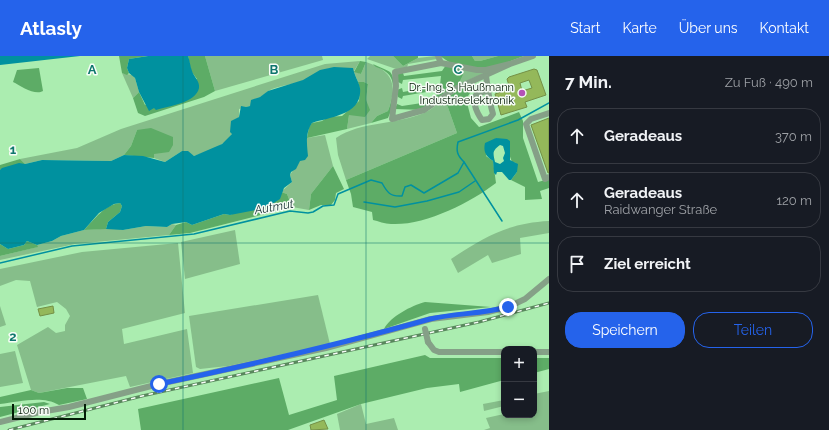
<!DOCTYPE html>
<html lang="de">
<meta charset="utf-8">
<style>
:root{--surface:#171b24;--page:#20242c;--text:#f1f3f6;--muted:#9ea1a6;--line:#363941;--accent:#2563eb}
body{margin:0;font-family:Raleway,sans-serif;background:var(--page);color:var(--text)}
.controls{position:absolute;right:12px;bottom:12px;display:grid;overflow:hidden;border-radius:8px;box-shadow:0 2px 6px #0003}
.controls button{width:36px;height:36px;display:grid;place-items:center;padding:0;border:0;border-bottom:1px solid var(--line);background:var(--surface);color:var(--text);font:20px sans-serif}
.scale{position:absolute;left:12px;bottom:10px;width:74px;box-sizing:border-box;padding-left:4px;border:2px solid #031c06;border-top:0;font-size:11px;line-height:14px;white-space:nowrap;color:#031c06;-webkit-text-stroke:3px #f7fdf7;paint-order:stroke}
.stop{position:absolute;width:12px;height:12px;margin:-9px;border:3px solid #2563eb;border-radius:50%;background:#fff}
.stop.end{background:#2563eb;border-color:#fff;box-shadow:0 1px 4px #0008}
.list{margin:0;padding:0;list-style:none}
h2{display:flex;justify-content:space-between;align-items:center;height:52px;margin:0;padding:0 16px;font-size:17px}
h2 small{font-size:13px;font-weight:400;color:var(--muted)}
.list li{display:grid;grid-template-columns:26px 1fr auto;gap:12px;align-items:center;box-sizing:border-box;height:56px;margin:0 8px 8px;padding:0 8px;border:1px solid var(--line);border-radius:16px}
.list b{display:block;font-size:15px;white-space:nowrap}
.list p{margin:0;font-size:13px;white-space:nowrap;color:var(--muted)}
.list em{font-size:13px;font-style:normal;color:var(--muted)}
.actions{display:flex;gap:8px;padding:12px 16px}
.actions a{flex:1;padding:9px 0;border:1px solid var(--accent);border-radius:16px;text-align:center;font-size:14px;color:var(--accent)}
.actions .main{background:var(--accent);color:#fff}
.icon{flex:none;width:22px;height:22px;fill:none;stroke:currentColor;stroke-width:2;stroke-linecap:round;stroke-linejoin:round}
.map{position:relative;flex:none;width:549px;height:374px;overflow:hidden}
header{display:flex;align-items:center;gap:24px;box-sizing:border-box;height:56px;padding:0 20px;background:var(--accent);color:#fff}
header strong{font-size:19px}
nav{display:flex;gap:22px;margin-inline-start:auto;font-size:14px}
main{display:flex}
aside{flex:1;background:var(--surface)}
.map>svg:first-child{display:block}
</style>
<header>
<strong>Atlasly</strong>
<nav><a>Start</a><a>Karte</a><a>Über uns</a><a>Kontakt</a></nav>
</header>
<main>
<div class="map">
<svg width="549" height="374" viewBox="0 0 549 374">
<rect width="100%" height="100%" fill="#abedb0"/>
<!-- green -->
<g fill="#86be8a">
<polygon points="205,0 322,0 323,4 215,35"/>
<polygon points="370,0 393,0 403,10 418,2 435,0 437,3 408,8 407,12 396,13 367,3"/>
<polygon points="472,0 498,0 480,5 475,5"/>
<path d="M360,5L354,15L361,18L366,6C393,15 398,28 388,55L377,60L371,67L347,73L349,59L366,44L368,28L364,26H358L354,16C322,8 329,14 302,25C292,29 282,29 272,33C267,35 263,41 257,42L250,50L239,53V61C233,66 235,73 232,78C224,91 207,95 194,100L182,95L165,106L154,102V98L137,74L131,90L124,99L111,105L42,104L25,108L20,103L77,92L121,73L325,8Z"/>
<polygon points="462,13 488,15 458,29 463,19"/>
<polygon points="122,17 132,19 135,22 139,36 133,42"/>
<path d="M445,43L457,77L346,124L338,99L336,82C361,65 396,69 424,57C431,54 438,48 445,43Z"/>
<polygon points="325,79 333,110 311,138 309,154 292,151 287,138 281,136 292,126 290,119 307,93 307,82"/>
<path d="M549,165V177L520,182L521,198L492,207L488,199L458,217L451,203C484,181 508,167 549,165Z"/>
<polygon points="172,168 176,169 169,179 75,188 0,204 0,200 37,191 37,189 52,185 61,180 84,174 116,172 123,174 146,170 167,171"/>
<polygon points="235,174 240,208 185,223 181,186"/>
<polygon points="178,187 185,257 122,273 124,288 187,273 193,317 130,331 126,320 39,337 31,334 17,289 48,271 56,277 65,275 65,269 70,260 66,253 57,246 37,251 30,225 16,224 0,230 0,213 82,196"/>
<polygon points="318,239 330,288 228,310 200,313 196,311 189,260"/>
<polygon points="0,250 6,269 0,271"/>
<polygon points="15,295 23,327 0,331 0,298"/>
<polygon points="549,335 549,374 484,374 490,372 486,362 504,358 534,359 534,338"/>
<polygon points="504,344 504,350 484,355 483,348"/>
<polygon points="361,348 366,368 394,362 398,374 340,374 337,358"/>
</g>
<!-- forest -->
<g fill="#5dac66">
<polygon points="119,0 148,0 129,3 127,12 129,17 127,19 122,17"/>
<polygon points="188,0 205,0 215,35 204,41 145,60 138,57 133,42 139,36 145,49 197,23 191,15"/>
<polygon points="393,0 418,0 418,2 403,10"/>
<polygon points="440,0 472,0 475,5 480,5 498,0 524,0 500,9 482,13 449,6"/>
<polygon points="360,5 366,6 361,18 354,16"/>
<path d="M373,8C378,11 386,13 390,16C398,24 393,53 388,62L371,67L377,60L388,55C392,45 398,24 386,16C382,12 375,12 373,8Z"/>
<polygon points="446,9 462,13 463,19 458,29 423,54 395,53 397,48 402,50 435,45 438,34 403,40 402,43 398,41 397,34 402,32 403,36 440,29 441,20 403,24 402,28 398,26 397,20 399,17 403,17 404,20 442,15"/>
<path d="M39,12L43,35C35,40 21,30 13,26L17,14Z"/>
<polygon points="358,26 364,26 368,28 366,44 370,54 365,61 349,59 347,73 307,82 309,71 312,67 322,65 328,61 342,60 359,45 360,34"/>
<path d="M468,28L470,37L466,43L471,62L479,71L519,56L523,65V82L538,126L549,123V132L540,135L542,143L525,144V131L511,124L517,116L516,107L512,106L509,98L510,89L496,82L486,100L493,105L496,127C470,147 424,170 391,168C385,168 378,165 373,164L372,156L353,151L351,138L346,124L457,77L445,43Z"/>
<polygon points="151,72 173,81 173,89 169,96 154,98 154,102 124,99 131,90 137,74"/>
<polygon points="20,103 25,108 0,114 0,109"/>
<polygon points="333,110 344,133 336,137 335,144 331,149 321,149 309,154 311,138"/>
<polygon points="281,136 287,138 292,151 190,177 169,179 176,169 186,166 192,169 224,158 230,159"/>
<path d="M120,147L122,150L120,156L108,166L106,173L84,174C95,163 104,149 120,147Z"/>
<polygon points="27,185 37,189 38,191 0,200 0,188 8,193 24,189"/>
<path d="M425,246L491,251L430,257L384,273C391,260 411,250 425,246Z"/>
<polygon points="425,299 430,302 504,302 504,324 460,336 459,328 427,332 361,348 288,374 141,374 138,353 279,322 289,359 337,344 334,320"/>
<polygon points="534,302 549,302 549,313 534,317"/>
<path d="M67,332H83L87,343L59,349C42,339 19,346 0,348V341L31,334L39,337Z"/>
<polygon points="44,346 50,348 0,361 0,351"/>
</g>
<!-- water -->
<g fill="#00919f" fill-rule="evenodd">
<polygon points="0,0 80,0 0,9"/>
<path d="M148,0H188C190,5 190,10 192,15C194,21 200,25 199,32C196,47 168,50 156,54L154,52L149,55L139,36L135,22L129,17L127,12L129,3Z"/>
<path d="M334,11L353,12C354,18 359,27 360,32C363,59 330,61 312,67C305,77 307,89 308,100L305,104L300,105L296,113L291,116L290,119L292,126L284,132L280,143L272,148L256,154L230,159L224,158L192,169L186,166L172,168L167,171L146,170L123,174L106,173L108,166L120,156L122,150L120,147L114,148L99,157L84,174L61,180L52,185L37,189L27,185L24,189L8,193L0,188V114L2,112L19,107L25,108L42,104L111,105L124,99L143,100L165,106L182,95H188L194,100L222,88L232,78L230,76L231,65L239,61L241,50L246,51L250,50L251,44L260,41L268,35L303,24L320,14Z"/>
<path d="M496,82L507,83L510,85V104L518,108L517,116L511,124H509L502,116H497L496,119L494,117L493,105C486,100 483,96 485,87ZM500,89L503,90L505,97L503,102L504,105L500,108L495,106C493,97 492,95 500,89Z"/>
</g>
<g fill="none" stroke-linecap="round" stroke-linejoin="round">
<!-- stream -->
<g stroke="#00919f" stroke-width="1.5">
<polyline points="464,106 502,165"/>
<polyline points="364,146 395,151 427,145 459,136 475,125"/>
<path d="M0,207L72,190L194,178L290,155L308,157L313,156L323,150L334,149L338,138L371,124L382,127C387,136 390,141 402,140L405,131L411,129L424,137L458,117L464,106C457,99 456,95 458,86L518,64L549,47"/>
</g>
</g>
<!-- building -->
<g fill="#94b85a" stroke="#749046" fill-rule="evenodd">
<path d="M534,13L537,14L546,39L525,46L527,51L501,59L495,38L510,33L507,23L509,21ZM529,24L532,32L522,35L520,27Z"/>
<polygon points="549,62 549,117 548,117 531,69"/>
<polygon points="53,250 54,257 40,260 38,253"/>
<polygon points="324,364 328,373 311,374 310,369"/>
</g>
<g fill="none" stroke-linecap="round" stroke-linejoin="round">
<!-- minor -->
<g stroke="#85a087" stroke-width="6">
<polyline points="438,0 441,7"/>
<polyline points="510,8 455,33 424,54 392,63 396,30 395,16 441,7 477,14 486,14 510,8 533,0"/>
<path d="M486,20C488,33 489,45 493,58L489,63L482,64C477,57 472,48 476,39L488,34"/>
<polyline points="549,57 531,63 526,68 545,123 549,121"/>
<polyline points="428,286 434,294 439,296 504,296"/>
<polyline points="534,296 549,296"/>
<polyline points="0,366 40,356 69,351 159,328 326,292 431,263 488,256 508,251 525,243 549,223"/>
</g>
<defs>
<polyline id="rail" points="9,374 142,340 479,266 549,247"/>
</defs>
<!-- rail casing -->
<use href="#rail" stroke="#59875d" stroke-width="3"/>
<!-- rail -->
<use href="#rail" stroke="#f7fdf7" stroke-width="1.5" stroke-dasharray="4.5" stroke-linecap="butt"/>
<!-- minor-bridge -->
<polyline stroke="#85a087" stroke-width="6" points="425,273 428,286"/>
</g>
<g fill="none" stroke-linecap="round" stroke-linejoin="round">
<!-- route -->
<path stroke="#2563eb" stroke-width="5" d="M159,328C250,309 341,288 430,263C455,257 482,258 508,251"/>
</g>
<!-- grid -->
<path fill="none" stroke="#0f766e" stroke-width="1" stroke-opacity="0.55" d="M183,0V374M366,0V374M0,187H549"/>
<!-- markers -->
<circle fill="#b451b7" stroke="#f7fdf7" stroke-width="1.5" cx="522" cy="37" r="4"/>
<g text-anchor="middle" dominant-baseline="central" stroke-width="3" stroke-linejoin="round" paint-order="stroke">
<!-- poi labels -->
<g font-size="11" fill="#031c06" stroke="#f7fdf7" text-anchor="end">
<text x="514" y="31">Dr.-Ing. S. Haußmann<tspan x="514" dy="13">Industrieelektronik</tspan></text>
</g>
<!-- water labels -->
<g font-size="12" font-style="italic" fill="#183134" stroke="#f7fdf7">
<text transform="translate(274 151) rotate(-10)">Autmut</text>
</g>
</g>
<g font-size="13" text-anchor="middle" font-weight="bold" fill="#0f766e" stroke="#f7fdf7" stroke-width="3" stroke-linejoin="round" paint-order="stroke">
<text x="92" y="18">A</text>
<text x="274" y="18">B</text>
<text x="458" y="18">C</text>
<text x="13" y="98">1</text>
<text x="13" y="285">2</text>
</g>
</svg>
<div class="controls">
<button>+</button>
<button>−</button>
</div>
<div class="scale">100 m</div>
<div class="stop" style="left:159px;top:328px"></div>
<div class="stop end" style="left:508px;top:251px"></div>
</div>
<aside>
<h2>7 Min.<small>Zu Fuß · 490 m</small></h2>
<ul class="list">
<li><svg class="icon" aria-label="ahead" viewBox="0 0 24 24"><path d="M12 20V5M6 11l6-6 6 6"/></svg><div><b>Geradeaus</b></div><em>370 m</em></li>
<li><svg class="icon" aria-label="ahead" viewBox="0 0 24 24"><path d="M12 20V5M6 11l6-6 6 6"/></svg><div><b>Geradeaus</b><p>Raidwanger Straße</p></div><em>120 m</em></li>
<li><svg class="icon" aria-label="arrive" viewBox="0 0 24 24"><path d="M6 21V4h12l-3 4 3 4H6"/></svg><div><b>Ziel erreicht</b></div></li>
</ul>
<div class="actions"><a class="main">Speichern</a><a>Teilen</a></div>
</aside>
</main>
